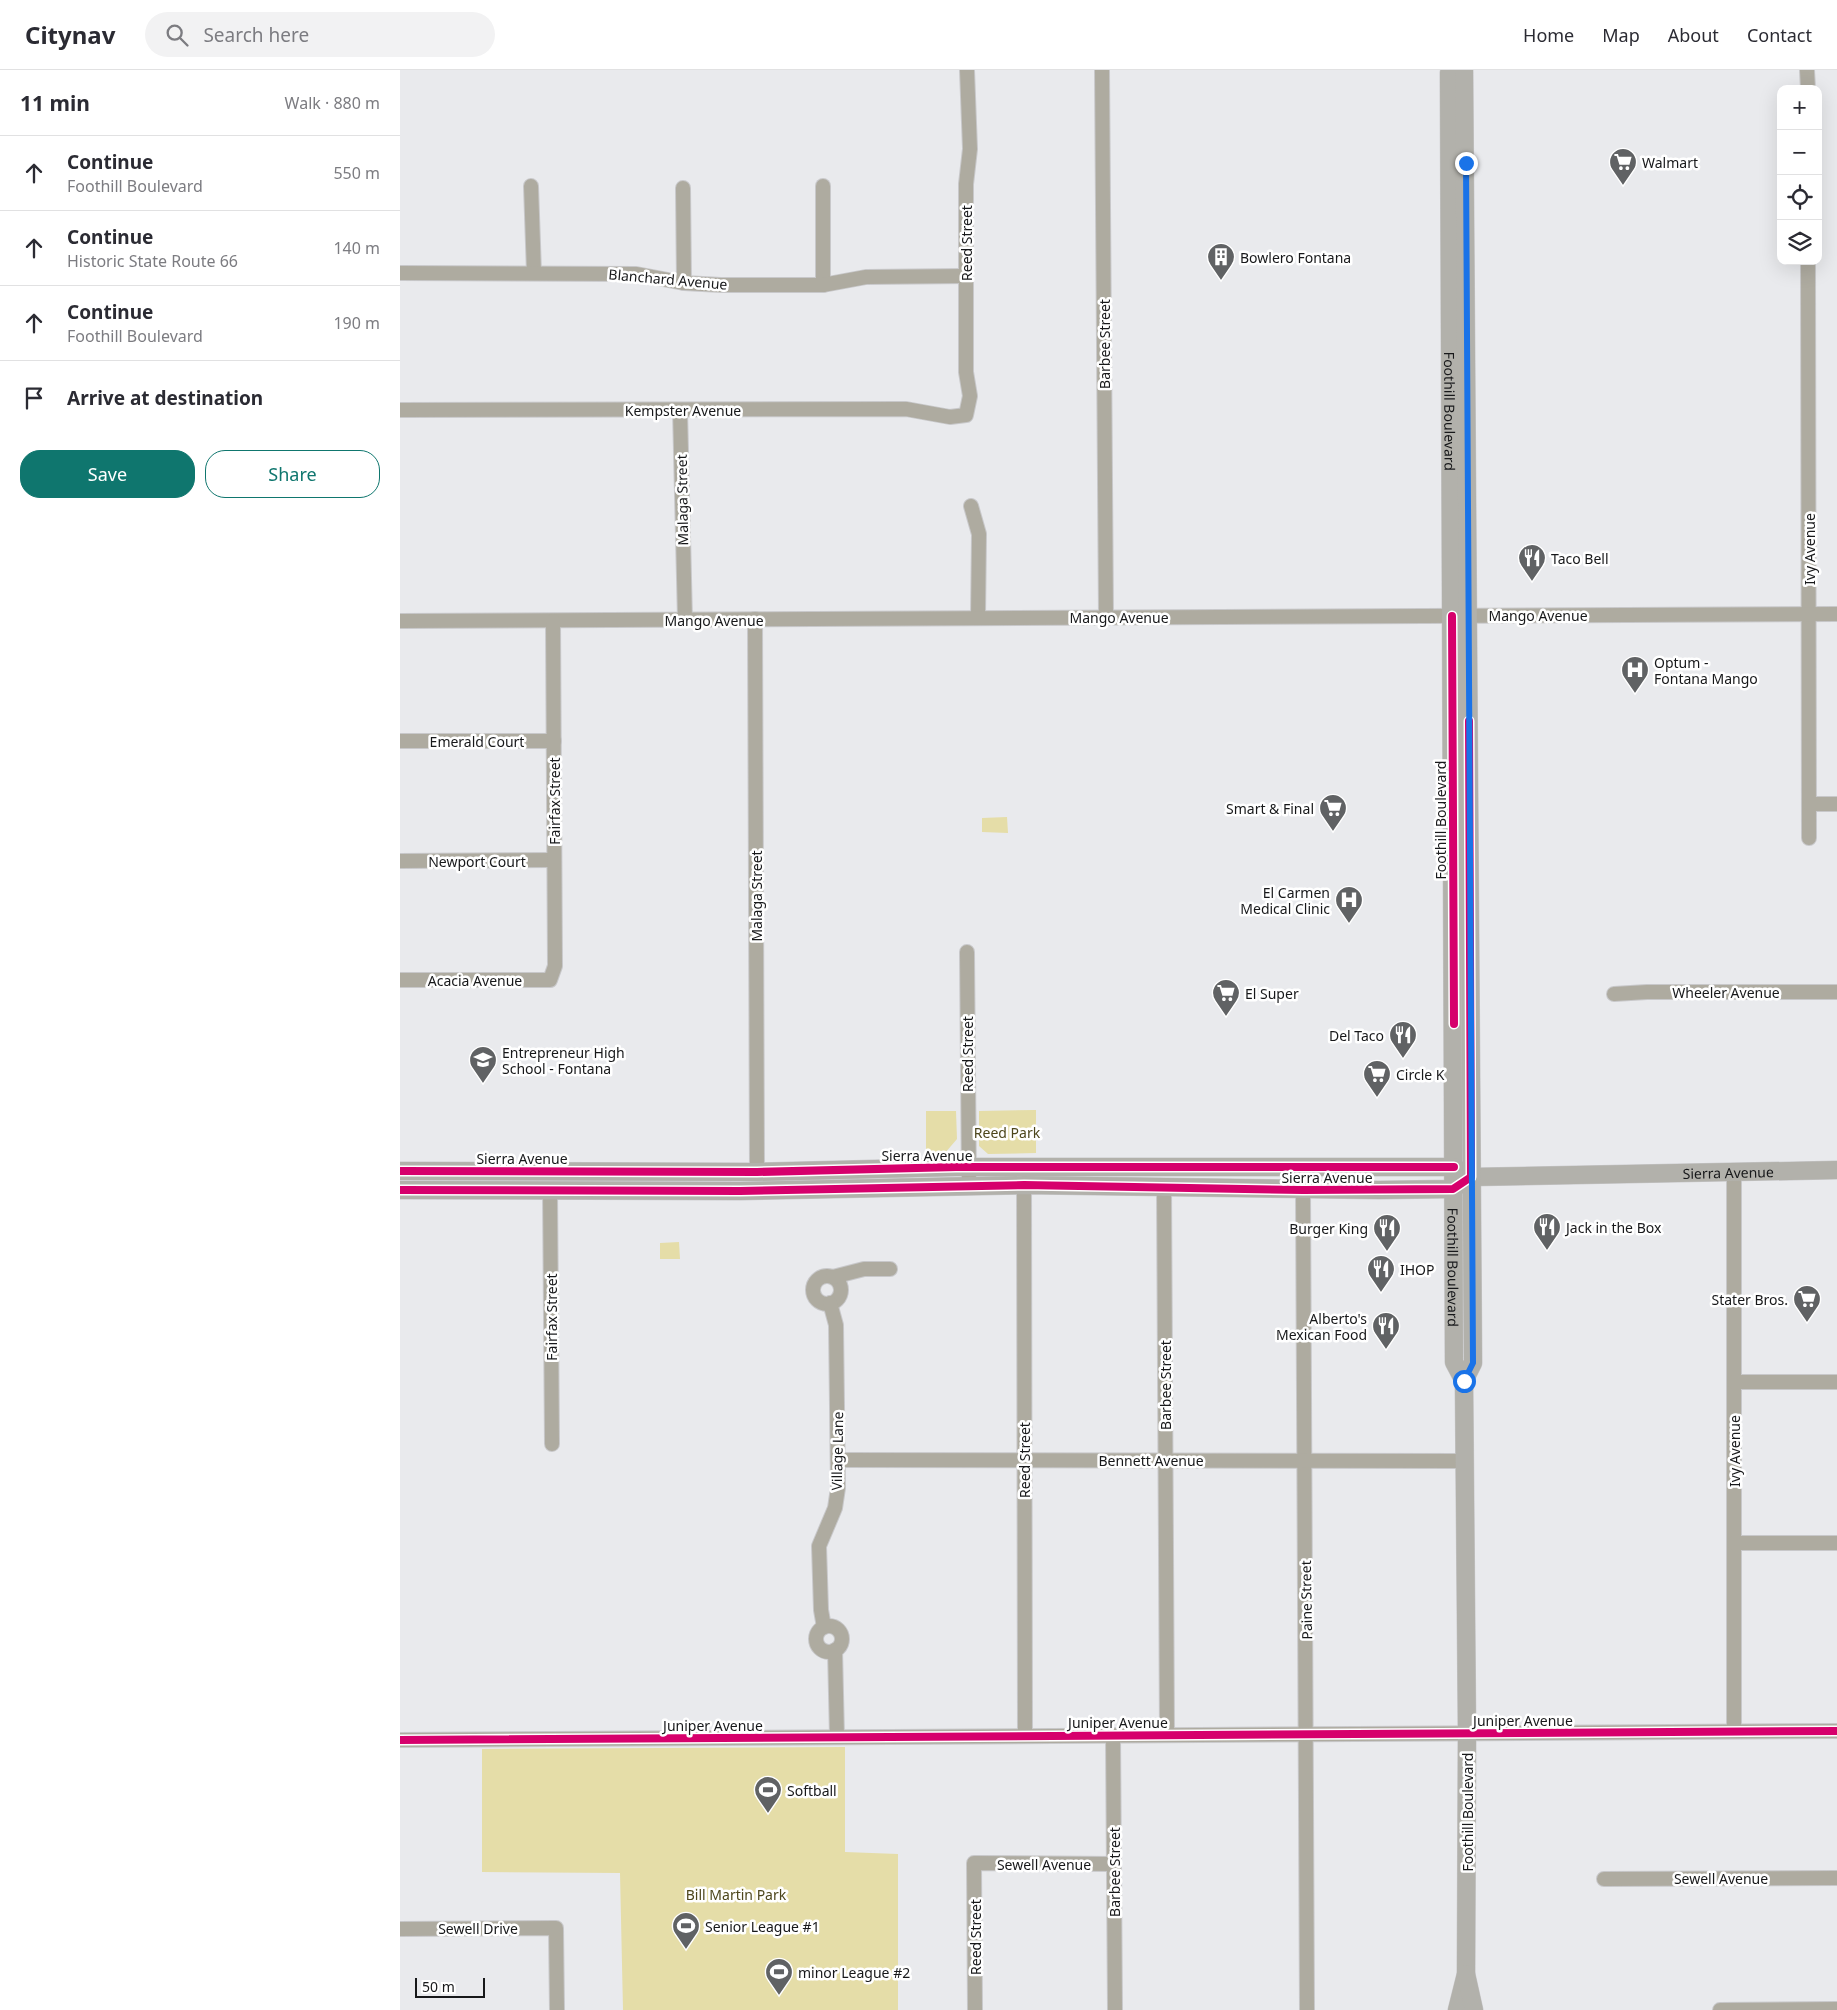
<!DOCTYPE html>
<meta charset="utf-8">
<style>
:root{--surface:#fff;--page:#f2f2f3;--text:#2b2b33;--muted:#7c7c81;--line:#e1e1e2;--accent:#0f766e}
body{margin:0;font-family:"Noto Sans",sans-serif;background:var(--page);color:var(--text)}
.controls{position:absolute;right:15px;top:15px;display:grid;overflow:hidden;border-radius:10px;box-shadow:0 5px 20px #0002}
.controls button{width:45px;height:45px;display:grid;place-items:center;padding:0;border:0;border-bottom:1px solid var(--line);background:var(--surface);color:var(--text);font:25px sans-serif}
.scale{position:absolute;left:15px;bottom:12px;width:70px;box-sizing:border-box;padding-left:5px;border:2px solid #17181a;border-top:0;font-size:14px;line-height:18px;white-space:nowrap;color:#17181a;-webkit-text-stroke:4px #fff;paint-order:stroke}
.stop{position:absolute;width:15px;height:15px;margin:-11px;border:4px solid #1a73e8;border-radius:50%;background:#fff}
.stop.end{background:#1a73e8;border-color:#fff;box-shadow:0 1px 5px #0008}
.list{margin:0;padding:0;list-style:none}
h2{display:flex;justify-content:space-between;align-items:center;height:65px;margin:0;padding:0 20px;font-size:21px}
h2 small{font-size:16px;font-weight:400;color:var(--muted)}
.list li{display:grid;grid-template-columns:32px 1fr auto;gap:15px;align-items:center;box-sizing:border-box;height:75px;padding:0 20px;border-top:1px solid var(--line)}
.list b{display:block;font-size:19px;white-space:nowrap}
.list p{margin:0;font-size:16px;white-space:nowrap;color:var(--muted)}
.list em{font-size:16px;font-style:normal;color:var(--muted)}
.actions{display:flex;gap:10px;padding:15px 20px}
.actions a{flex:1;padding:11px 0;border:1px solid var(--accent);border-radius:20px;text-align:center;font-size:18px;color:var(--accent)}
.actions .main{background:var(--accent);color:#fff}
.icon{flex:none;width:28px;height:28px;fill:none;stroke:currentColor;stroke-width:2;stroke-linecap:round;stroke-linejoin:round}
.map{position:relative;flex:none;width:1437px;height:1940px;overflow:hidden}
header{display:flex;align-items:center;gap:30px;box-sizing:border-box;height:70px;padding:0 25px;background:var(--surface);border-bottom:1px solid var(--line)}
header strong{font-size:24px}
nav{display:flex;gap:28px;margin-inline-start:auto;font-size:18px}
.search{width:350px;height:45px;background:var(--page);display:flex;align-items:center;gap:12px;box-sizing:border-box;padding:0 18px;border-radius:28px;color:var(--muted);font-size:19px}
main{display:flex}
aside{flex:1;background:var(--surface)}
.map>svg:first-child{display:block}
</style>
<header>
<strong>Citynav</strong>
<div class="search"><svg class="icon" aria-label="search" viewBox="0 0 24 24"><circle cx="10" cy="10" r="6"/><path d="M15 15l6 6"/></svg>Search here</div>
<nav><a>Home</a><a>Map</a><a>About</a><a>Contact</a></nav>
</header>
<main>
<aside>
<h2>11 min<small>Walk · 880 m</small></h2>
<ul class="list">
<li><svg class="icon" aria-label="ahead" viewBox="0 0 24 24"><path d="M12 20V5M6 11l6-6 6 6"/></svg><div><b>Continue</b><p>Foothill Boulevard</p></div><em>550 m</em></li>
<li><svg class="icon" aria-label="ahead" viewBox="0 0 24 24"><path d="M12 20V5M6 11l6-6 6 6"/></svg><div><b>Continue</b><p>Historic State Route 66</p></div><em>140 m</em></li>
<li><svg class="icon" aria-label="ahead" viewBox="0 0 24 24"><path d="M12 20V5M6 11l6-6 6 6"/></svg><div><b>Continue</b><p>Foothill Boulevard</p></div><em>190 m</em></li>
<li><svg class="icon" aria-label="arrive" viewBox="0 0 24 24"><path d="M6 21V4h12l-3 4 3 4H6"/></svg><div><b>Arrive at destination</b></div></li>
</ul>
<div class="actions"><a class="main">Save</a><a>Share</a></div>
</aside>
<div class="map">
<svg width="1437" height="1940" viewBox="0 0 1437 1940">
<rect width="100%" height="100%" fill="#e9eaed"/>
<!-- green -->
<g fill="#e5dda8">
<polygon points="607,747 608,763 582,762 582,748"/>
<polygon points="636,1040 636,1083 588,1084 579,1076 579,1041"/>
<polygon points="526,1041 556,1041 557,1069 545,1083 526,1083"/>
<polygon points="279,1172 280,1189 260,1189 260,1173"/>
<polygon points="445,1677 445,1782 498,1784 498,1940 223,1940 220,1803 82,1802 82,1679"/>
</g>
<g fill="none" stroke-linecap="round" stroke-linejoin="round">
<defs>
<g id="minor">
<polyline points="702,0 706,547"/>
<polyline points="1407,0 1408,19"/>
<polyline points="131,116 134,203"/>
<polyline points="423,116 423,215"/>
<polyline points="283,118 284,213"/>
<polyline points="1408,191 1409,768"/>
<polyline points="0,203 236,204 284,213 321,215 423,215 466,207 566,206"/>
<polyline points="0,340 506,339 550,347 566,345 570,326 566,302 566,114 570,79 567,0"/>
<polyline points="280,340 285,550"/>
<polyline points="571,436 579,464 578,548"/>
<polyline points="355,549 357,1102"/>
<polyline points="0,551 1437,544"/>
<polyline points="0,671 154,671"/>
<polyline points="1410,734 1437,734"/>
<polyline points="0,791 154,790"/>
<polyline points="567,882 569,1116"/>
<polyline points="0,910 150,910 155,896 153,551"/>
<polyline points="1214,924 1247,922 1437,922"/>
<polyline points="1334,1101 1334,1661"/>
<polyline points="624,1115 625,1665"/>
<polyline points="764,1117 767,1664"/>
<polyline points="150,1120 152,1374"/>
<polyline points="903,1120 907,1940"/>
<circle cx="427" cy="1220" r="14"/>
<polyline points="433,1207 464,1199 490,1199"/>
<polyline points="1334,1312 1437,1312"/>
<polyline points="438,1390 1064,1391"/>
<polyline points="1334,1473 1437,1473"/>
<circle cx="429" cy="1569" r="13"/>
<polyline points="424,1557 421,1540 419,1476 435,1438 438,1418 436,1255 430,1233"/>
<polyline points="435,1580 437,1667"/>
<polyline points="713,1665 715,1940"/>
<polyline points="0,1670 1437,1661"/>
<polyline points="1204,1809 1437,1808"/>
<polyline points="0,1859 156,1858 157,1940"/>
<polyline points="575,1940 574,1793 714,1794"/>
<polyline points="1320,1940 1437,1939"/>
</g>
<g id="major">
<path id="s1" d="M1051,0L1049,3L1054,1292L1064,1311L1067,1662L1066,1904L1057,1940"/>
<polyline points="0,1101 357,1102 556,1097 1054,1097 1064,1103"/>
<path id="s2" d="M0,1120L340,1121L624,1115L979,1120L1053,1119L1071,1107L1437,1100"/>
<polyline points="1064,1311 1073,1293 1064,0"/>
<polyline points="1066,1904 1074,1940"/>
</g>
</defs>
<!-- minor casing -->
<use href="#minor" stroke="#c8c8ca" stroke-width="16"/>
<!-- major casing -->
<use href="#major" stroke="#c8c8ca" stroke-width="19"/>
<!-- minor -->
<use href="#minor" stroke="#aeaba0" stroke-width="14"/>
<!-- major -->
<use href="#major" stroke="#b2b1ab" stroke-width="18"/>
<defs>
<g id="cycleway">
<polyline points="1052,546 1054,954"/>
<polyline points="0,1101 357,1102 556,1097 1054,1097"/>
<polyline points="0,1120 340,1121 624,1115 903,1120 1053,1119 1071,1107 1069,651"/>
<polyline points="0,1670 1437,1661"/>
</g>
</defs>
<!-- cycleway casing -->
<use href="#cycleway" stroke="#fff" stroke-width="11"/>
<!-- cycleway -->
<use href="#cycleway" stroke="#d6006c" stroke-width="8"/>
</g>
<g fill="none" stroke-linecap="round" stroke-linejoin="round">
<!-- route -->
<polyline stroke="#1a73e8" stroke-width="6" points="1064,1311 1073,1293 1066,93"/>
</g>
<!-- icons -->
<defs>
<symbol id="supermarket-pin" viewBox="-11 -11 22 30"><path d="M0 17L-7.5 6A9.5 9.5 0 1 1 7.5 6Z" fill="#606264" stroke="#fff"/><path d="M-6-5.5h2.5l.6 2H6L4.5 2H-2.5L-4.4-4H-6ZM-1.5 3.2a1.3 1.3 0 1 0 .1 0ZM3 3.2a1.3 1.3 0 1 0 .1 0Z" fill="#fff"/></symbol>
<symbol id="building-pin" viewBox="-11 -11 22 30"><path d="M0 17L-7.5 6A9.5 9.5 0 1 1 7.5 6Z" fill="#606264" stroke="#fff"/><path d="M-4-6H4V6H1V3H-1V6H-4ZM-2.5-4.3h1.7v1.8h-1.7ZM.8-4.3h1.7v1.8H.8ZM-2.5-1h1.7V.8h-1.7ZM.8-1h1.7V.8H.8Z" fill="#fff"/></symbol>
<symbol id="restaurant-pin" viewBox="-11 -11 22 30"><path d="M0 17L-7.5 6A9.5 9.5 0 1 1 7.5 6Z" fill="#606264" stroke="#fff"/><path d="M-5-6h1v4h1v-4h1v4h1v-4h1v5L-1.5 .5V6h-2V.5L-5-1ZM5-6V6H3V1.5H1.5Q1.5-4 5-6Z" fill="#fff"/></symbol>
<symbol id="hospital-pin" viewBox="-11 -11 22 30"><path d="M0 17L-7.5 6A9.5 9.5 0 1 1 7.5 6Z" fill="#606264" stroke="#fff"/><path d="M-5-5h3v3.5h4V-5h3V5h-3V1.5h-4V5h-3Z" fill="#fff"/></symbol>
<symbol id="school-pin" viewBox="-11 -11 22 30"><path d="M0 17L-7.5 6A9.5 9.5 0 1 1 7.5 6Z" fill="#606264" stroke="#fff"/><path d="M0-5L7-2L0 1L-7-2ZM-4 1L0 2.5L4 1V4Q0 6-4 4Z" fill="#fff"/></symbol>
<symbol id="stadium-pin" viewBox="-11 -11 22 30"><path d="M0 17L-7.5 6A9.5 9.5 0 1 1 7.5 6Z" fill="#606264" stroke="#fff"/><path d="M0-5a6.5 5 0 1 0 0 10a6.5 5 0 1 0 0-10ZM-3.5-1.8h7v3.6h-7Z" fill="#fff"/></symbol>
</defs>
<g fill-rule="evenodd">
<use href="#supermarket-pin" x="1207" y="76" width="32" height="43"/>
<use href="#building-pin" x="805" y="171" width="32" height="43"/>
<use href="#restaurant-pin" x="1116" y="472" width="32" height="43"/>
<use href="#hospital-pin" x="1219" y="584" width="32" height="43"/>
<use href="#supermarket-pin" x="917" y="722" width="32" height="43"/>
<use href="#hospital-pin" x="933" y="814" width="32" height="43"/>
<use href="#supermarket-pin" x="810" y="907" width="32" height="43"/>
<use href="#restaurant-pin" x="987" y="949" width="32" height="43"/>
<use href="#school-pin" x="67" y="974" width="32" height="43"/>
<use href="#supermarket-pin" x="961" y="988" width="32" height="43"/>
<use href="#restaurant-pin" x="1131" y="1141" width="32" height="43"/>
<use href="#restaurant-pin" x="971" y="1142" width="32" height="43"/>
<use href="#restaurant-pin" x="965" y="1183" width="32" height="43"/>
<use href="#supermarket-pin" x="1391" y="1213" width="32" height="43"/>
<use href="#restaurant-pin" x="970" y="1240" width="32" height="43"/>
<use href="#stadium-pin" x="352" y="1704" width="32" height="43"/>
<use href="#stadium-pin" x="270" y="1840" width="32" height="43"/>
<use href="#stadium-pin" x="363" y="1886" width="32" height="43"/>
</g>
<g text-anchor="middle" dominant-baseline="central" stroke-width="5" stroke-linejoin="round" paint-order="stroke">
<!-- poi labels -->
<g font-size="14" fill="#17181a" stroke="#fff" text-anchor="start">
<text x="1242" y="92">Walmart</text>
<text x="840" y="187">Bowlero Fontana</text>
<text x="1151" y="488">Taco Bell</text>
<text x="1254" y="592">Optum -<tspan x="1254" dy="16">Fontana Mango</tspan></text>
<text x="914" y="738" text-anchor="end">Smart &amp; Final</text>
<text x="930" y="822" text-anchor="end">El Carmen<tspan x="930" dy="16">Medical Clinic</tspan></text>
<text x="845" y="923">El Super</text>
<text x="984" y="965" text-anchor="end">Del Taco</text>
<text x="102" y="982">Entrepreneur High<tspan x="102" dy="16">School - Fontana</tspan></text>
<text x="996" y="1004">Circle K</text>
<text x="1166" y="1157">Jack in the Box</text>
<text x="968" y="1158" text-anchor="end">Burger King</text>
<text x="1000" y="1199">IHOP</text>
<text x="1388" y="1229" text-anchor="end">Stater Bros.</text>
<text x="967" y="1248" text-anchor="end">Alberto's<tspan x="967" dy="16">Mexican Food</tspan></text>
<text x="387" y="1720">Softball</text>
<text x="305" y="1856">Senior League #1</text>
<text x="398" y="1902">minor League #2</text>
</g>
<!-- street labels -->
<g font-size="14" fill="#17181a" stroke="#fff">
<text transform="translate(566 173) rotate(-90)">Reed Street</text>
<text transform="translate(268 209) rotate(5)">Blanchard Avenue</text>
<text transform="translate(704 274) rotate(-90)">Barbee Street</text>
<text x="283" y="340">Kempster Avenue</text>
<text stroke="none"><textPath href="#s1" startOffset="342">Foothill Boulevard</textPath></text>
<text transform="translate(282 430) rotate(-91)">Malaga Street</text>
<text transform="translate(1409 479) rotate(-90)">Ivy Avenue</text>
<text x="1138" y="545">Mango Avenue</text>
<text x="719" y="547">Mango Avenue</text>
<text x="314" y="550">Mango Avenue</text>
<text x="77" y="671">Emerald Court</text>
<text transform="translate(154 731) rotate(-90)">Fairfax Street</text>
<text transform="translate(1040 750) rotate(-90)">Foothill Boulevard</text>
<text x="77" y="791">Newport Court</text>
<text transform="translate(356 826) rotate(-90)">Malaga Street</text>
<text x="75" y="910">Acacia Avenue</text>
<text x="1326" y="922">Wheeler Avenue</text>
<text transform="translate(567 984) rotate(-90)">Reed Street</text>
<text x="527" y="1085">Sierra Avenue</text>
<text x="122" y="1088">Sierra Avenue</text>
<text stroke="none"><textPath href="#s2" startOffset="1332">Sierra Avenue</textPath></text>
<text x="927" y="1107">Sierra Avenue</text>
<text stroke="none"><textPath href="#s1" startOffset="1198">Foothill Boulevard</textPath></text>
<text transform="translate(151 1247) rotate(-90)">Fairfax Street</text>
<text transform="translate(765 1315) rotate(-90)">Barbee Street</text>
<text transform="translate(437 1381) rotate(-89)">Village Lane</text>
<text transform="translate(1334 1381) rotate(-90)">Ivy Avenue</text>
<text transform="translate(624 1390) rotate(-90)">Reed Street</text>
<text x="751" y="1390">Bennett Avenue</text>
<text transform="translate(906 1530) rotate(-91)">Paine Street</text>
<text x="1123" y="1650">Juniper Avenue</text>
<text x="718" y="1652">Juniper Avenue</text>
<text x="313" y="1655">Juniper Avenue</text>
<text transform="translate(1067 1742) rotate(-90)">Foothill Boulevard</text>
<text x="644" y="1794">Sewell Avenue</text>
<text transform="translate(714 1802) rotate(-90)">Barbee Street</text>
<text x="1321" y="1808">Sewell Avenue</text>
<text x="78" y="1858">Sewell Drive</text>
<text transform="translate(575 1867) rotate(-90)">Reed Street</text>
</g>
<!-- park labels -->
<g font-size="14" fill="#4d461c" stroke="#fff">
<text x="607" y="1062">Reed Park</text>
<text x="336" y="1824">Bill Martin Park</text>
</g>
</g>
</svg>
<div class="controls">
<button>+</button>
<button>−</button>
<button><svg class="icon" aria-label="locate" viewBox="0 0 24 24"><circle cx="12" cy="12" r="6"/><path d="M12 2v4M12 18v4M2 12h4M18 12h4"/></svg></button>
<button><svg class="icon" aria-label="layers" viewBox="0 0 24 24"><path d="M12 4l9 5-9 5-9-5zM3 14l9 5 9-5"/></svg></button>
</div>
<div class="scale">50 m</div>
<div class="stop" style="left:1064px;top:1311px"></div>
<div class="stop end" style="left:1066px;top:93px"></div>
</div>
</main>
